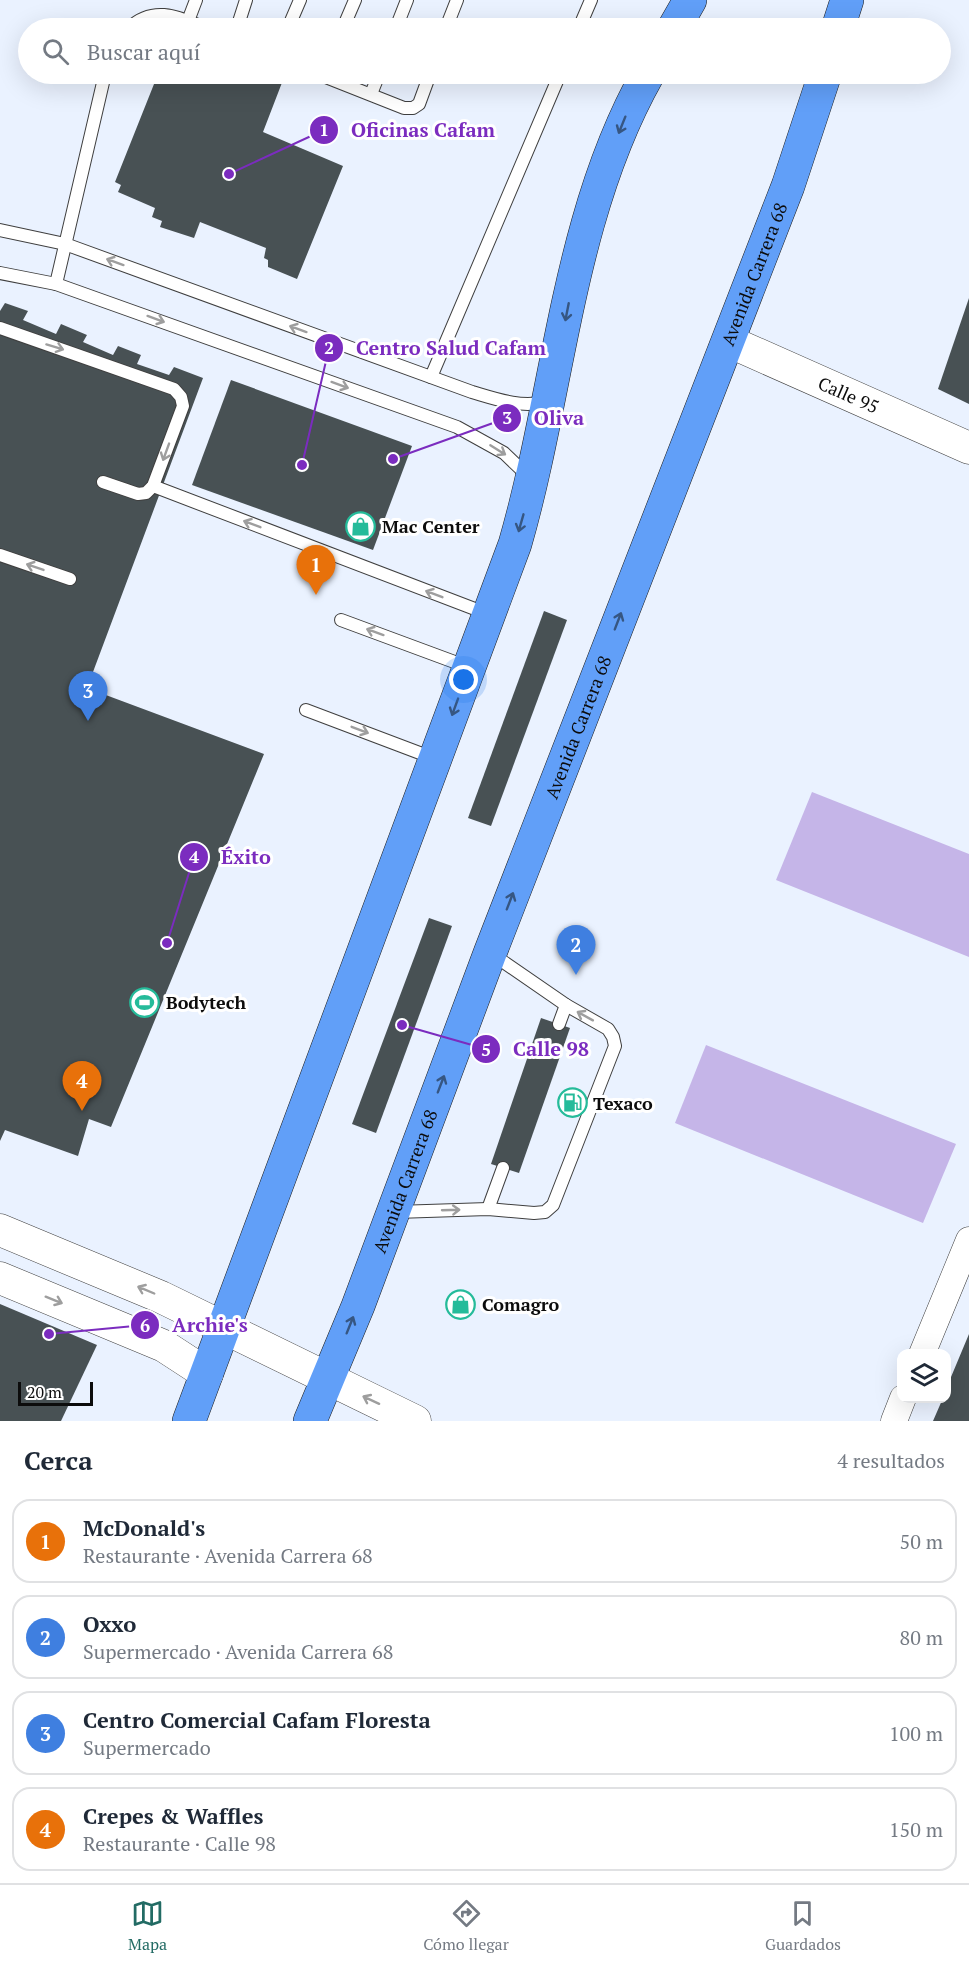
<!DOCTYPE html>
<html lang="es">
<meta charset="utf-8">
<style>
:root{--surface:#fff;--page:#f6f6f7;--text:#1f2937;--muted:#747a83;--line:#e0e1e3;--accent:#226b64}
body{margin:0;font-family:"PT Serif",serif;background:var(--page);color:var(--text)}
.controls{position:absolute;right:18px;bottom:18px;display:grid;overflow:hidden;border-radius:12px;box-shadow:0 6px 24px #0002}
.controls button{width:54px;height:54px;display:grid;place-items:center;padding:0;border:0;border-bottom:2px solid var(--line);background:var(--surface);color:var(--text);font:30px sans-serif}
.scale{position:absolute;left:18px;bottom:15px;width:75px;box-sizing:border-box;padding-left:6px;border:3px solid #0c0c0c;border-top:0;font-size:16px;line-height:21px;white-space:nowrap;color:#0c0c0c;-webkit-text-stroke:4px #fff;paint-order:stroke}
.you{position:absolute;left:464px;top:680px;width:21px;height:21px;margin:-15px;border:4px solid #fff;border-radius:50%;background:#1a73e8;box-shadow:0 0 0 9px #1a73e833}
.badge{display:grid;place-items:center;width:39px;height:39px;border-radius:50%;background:var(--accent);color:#fff;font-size:20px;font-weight:700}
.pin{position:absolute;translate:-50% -50px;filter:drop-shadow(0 2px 3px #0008)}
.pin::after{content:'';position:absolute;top:32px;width:21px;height:18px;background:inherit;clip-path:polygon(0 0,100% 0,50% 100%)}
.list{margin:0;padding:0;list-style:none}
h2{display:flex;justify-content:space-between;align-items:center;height:78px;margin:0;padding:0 24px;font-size:26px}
h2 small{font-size:20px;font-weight:400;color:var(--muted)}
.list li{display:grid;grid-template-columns:39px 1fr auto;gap:18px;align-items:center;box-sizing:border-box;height:84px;margin:0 12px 12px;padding:0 12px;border:2px solid var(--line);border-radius:18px}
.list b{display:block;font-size:22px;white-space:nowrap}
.list p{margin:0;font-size:20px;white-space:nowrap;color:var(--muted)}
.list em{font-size:20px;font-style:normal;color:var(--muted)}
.icon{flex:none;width:33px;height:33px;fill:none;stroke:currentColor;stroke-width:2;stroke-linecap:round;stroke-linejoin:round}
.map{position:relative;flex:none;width:969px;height:1421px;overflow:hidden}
.search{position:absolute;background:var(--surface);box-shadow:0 6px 24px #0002;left:18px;right:18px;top:18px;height:66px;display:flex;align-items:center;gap:15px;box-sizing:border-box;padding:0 21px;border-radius:33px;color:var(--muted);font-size:22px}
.sheet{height:462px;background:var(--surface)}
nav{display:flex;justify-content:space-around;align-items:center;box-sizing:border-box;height:84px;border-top:2px solid var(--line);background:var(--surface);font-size:16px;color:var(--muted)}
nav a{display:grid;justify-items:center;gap:3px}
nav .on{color:var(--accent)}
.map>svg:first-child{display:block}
</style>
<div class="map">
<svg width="969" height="1421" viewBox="0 0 969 1421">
<rect width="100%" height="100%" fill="#eaf2ff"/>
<!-- green -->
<g fill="#c5b5e8">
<polygon points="812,792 969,854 969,957 776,880"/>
<polygon points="706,1045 956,1144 923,1223 675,1123"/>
</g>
<!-- building -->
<g fill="#485154">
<polygon points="158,74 266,74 283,80 263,132 343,166 297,279 268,267 268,260 264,258 266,248 200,222 194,238 160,227 162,221 152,217 155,208 118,192 121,185 115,182"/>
<polygon points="969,298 969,404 938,389"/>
<polygon points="5,303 28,311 23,320 56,334 61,324 87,335 83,342 113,355 118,346 141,355 137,364 169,375 174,367 203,378 87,688 264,754 111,1127 89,1119 78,1156 5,1130 0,1141 0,311"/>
<polygon points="231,380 412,446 373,550 192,485"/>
<polygon points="544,611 567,620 491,826 468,818"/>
<polygon points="429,918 452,926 376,1133 352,1124"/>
<polygon points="541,1018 570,1028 519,1173 491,1164"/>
<polygon points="0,1304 97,1345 61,1421 0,1421"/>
<polygon points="969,1334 969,1421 933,1421 943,1398 946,1398 946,1389"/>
</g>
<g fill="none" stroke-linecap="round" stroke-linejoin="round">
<defs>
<g id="service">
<polyline points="188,21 196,0"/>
<path d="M129,28C154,5 178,17 205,28"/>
<polyline points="237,28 246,0"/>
<polyline points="288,28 300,0"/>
<polyline points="343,28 355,0"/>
<polyline points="396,28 407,0"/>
<polyline points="446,28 457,0"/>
<polyline points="579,28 591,0"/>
<polyline points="318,74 404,108 413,108 419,104 430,74"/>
<polyline points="371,94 379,74"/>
<path d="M0,230L65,244L472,392C496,399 520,408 545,402"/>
<polyline points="0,273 56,284 457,427 504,453 527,475"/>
<polyline points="56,284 105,74"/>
<polyline points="0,328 174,389 181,397 183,406 153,486 146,493 138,494 103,482"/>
<polyline points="431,377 560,74"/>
<polyline points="153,486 488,614"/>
<polyline points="0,555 70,579"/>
<polyline points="341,620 468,667"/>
<polyline points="306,710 433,758"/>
<polyline points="559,1024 566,1005"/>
<polyline points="488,1209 503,1168"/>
<polyline points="396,1212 488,1209 534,1213 545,1212 553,1205 615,1046 613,1037 608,1029 566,1005 492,954"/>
</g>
<g id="minor">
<polyline points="922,1354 969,1240"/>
<polyline points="894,1421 903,1398"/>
</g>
<g id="tertiary">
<path id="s1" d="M728,341L969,448"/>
<polyline points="0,1230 161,1297 415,1421"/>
<polyline points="0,1278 164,1346 207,1374"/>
</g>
<g id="primary">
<polyline points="674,28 690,0"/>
<polyline points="838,28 847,0"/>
<path d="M189,1421L515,544C560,388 567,217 648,74"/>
<path id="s2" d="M310,1421L358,1306L490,953L788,186L825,74"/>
</g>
</defs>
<!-- service casing -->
<use href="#service" stroke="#3f3f3f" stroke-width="14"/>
<!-- minor casing -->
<use href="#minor" stroke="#3f3f3f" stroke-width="27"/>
<!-- tertiary casing -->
<use href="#tertiary" stroke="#3f3f3f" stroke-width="33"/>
<!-- primary casing -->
<use href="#primary" stroke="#1d1d1d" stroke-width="34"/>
<!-- service -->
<use href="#service" stroke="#fff" stroke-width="12"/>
<!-- minor -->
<use href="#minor" stroke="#fff" stroke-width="26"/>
<!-- tertiary -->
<use href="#tertiary" stroke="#fff" stroke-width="32"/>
<!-- primary -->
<use href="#primary" stroke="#619ff8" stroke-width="33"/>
</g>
<!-- one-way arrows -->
<defs><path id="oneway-shaft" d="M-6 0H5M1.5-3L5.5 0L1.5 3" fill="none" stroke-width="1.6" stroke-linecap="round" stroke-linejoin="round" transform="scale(1.5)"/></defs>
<g stroke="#365682">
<use href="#oneway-shaft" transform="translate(622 125) rotate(112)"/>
<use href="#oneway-shaft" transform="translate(567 312) rotate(101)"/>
<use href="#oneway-shaft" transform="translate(521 523) rotate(106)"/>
<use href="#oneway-shaft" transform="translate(618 621) rotate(-69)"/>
<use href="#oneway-shaft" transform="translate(455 707) rotate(110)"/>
<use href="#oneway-shaft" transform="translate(510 901) rotate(-69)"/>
<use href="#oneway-shaft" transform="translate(441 1084) rotate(-69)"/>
<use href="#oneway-shaft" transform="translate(350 1325) rotate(-68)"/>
</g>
<g stroke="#9e9e9e">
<use href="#oneway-shaft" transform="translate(115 262) rotate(-160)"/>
<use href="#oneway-shaft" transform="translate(156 319) rotate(20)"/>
<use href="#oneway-shaft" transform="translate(298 329) rotate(-160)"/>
<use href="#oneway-shaft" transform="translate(55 347) rotate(17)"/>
<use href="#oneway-shaft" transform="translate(340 385) rotate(20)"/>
<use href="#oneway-shaft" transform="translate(498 450) rotate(32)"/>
<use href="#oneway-shaft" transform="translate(166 452) rotate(110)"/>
<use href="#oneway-shaft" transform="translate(252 524) rotate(-159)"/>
<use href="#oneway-shaft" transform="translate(35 567) rotate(-161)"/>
<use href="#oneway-shaft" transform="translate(434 594) rotate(-159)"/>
<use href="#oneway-shaft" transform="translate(375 632) rotate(-160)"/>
<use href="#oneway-shaft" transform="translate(360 730) rotate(21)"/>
<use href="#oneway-shaft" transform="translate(585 1016) rotate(-151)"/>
<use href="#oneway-shaft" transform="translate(451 1210) rotate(-2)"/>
<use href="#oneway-shaft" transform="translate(146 1290) rotate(-157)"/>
<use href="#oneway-shaft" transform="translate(54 1300) rotate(22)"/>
<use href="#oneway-shaft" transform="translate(371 1400) rotate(-155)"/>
</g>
<!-- icons -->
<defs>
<symbol id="shop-ring" viewBox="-11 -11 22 22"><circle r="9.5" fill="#fff" stroke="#25bb9a" stroke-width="1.5"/><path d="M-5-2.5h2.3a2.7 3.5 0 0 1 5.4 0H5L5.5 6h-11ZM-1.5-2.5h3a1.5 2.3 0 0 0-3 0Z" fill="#25bb9a"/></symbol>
<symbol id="stadium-ring" viewBox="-11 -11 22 22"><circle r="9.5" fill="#fff" stroke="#25bb9a" stroke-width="1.5"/><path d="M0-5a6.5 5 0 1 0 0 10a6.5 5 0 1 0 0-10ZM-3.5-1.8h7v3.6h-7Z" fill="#25bb9a"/></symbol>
<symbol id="fuel-ring" viewBox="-11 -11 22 22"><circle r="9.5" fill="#fff" stroke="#25bb9a" stroke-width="1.5"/><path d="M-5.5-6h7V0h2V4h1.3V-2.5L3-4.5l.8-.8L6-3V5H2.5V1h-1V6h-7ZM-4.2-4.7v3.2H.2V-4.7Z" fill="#25bb9a"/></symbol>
</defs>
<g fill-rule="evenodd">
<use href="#shop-ring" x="344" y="510" width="33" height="33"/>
<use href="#stadium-ring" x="128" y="986" width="33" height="33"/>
<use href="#fuel-ring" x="556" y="1086" width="33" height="33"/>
<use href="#shop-ring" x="444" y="1288" width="33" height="33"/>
</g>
<g text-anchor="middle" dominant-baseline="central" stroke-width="6" stroke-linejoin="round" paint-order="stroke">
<!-- street labels -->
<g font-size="18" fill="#0c0c0c" stroke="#fff">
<text stroke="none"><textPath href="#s2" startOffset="1230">Avenida Carrera 68</textPath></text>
<text stroke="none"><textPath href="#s1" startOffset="132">Calle 95</textPath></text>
<text stroke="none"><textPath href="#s2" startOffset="744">Avenida Carrera 68</textPath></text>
<text stroke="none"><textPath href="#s2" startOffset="258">Avenida Carrera 68</textPath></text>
</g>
<!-- poi labels -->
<g font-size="18" font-weight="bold" fill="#0c0c0c" stroke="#fff" text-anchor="start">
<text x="382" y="526">Mac Center</text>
<text x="166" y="1002">Bodytech</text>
<text x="593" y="1103">Texaco</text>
<text x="482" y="1304">Comagro</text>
</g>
</g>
<!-- callouts -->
<path fill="none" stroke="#7b2cbf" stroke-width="2" d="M229 174L324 130M302 465L329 348M393 459L507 418M167 943L194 857M402 1025L486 1049M49 1334L145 1325"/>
<g fill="#7b2cbf" stroke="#fff" stroke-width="2">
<circle cx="229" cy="174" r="6"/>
<circle cx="302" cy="465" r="6"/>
<circle cx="393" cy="459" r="6"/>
<circle cx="167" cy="943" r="6"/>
<circle cx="402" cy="1025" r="6"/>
<circle cx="49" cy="1334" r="6"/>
<circle cx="324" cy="130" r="15"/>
<circle cx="329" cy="348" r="15"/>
<circle cx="507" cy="418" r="15"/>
<circle cx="194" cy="857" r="15"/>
<circle cx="486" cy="1049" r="15"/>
<circle cx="145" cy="1325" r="15"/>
</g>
<g font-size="18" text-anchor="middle" font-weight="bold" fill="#fff">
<text x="324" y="136">1</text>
<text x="329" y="354">2</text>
<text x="507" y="424">3</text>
<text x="194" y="863">4</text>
<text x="486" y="1056">5</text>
<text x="145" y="1332">6</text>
</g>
<g font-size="20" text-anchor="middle" font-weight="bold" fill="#7b2cbf" stroke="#fff" stroke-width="6" stroke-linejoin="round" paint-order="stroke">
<text x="423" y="137">Oficinas Cafam</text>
<text x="451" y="355">Centro Salud Cafam</text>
<text x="559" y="425">Oliva</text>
<text x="246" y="864">Éxito</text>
<text x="551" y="1056">Calle 98</text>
<text x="210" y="1332">Archie's</text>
</g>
</svg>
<div class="controls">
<button><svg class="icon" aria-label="layers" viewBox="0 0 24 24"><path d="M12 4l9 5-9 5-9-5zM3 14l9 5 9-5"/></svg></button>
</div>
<div class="scale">20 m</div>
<div class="you"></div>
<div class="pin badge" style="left:316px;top:595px;background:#e8710a">1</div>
<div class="pin badge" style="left:576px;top:975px;background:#3f7fe0">2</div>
<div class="pin badge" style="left:88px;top:721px;background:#3f7fe0">3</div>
<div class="pin badge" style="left:82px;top:1111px;background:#e8710a">4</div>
<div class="search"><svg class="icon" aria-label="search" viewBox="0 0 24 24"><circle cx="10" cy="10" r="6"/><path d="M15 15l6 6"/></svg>Buscar aquí</div>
</div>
<section class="sheet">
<h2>Cerca<small>4 resultados</small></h2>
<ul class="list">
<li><span class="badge" style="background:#e8710a">1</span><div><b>McDonald's</b><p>Restaurante · Avenida Carrera 68</p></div><em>50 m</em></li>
<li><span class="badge" style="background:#3f7fe0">2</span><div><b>Oxxo</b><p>Supermercado · Avenida Carrera 68</p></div><em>80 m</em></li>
<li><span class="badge" style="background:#3f7fe0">3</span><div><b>Centro Comercial Cafam Floresta</b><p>Supermercado</p></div><em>100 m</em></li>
<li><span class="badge" style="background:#e8710a">4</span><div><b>Crepes &amp; Waffles</b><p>Restaurante · Calle 98</p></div><em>150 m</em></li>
</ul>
</section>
<nav>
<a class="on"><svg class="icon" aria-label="map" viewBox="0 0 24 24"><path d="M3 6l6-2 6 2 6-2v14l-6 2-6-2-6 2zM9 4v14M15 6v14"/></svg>Mapa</a>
<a><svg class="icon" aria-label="directions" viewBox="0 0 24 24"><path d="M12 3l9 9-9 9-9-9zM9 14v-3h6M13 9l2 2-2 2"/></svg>Cómo llegar</a>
<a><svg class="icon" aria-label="saved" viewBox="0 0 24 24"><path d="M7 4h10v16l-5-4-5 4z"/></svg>Guardados</a>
</nav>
